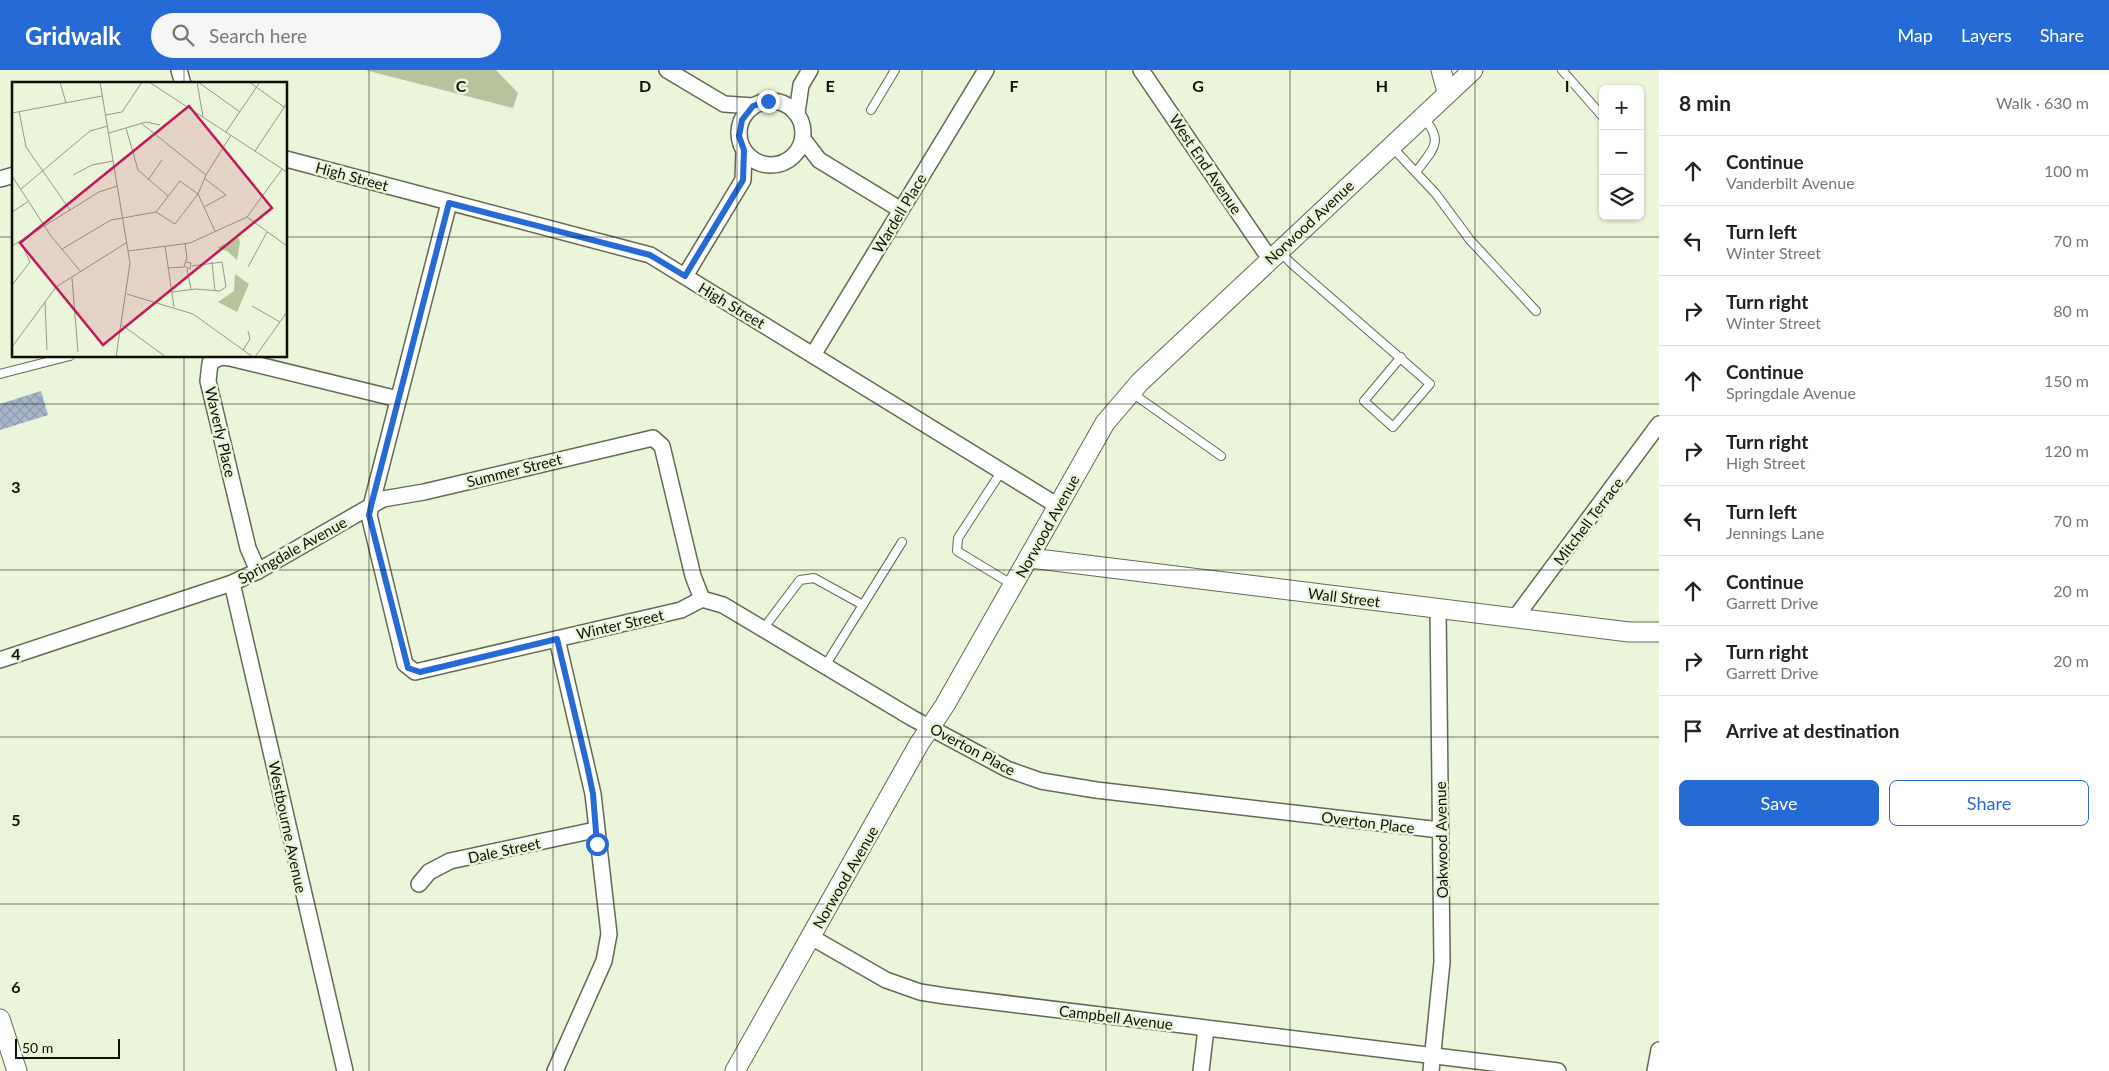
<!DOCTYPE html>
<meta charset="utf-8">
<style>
:root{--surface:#fff;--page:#f6f6f6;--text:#222;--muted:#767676;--line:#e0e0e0;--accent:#266ad6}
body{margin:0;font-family:Lato,sans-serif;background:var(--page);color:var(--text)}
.controls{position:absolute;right:15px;top:15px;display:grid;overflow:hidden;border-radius:8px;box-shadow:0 1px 4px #0004}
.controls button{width:45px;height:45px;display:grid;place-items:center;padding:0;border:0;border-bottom:1px solid var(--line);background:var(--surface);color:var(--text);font:25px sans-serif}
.scale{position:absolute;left:15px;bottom:12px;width:105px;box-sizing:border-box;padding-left:5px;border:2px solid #0c0f06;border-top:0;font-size:14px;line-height:18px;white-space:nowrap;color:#0c0f06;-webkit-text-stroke:4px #ebf5d9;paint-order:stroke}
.stop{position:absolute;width:15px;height:15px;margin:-11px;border:4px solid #266ad6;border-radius:50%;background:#fff}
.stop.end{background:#266ad6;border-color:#fff;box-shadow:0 1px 5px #0008}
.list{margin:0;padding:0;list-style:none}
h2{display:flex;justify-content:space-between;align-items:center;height:65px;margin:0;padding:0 20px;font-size:21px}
h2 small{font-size:16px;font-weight:400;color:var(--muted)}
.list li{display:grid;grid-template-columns:32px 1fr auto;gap:15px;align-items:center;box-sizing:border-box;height:70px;padding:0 20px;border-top:1px solid var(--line)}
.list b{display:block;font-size:19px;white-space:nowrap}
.list p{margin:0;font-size:16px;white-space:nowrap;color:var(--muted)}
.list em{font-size:16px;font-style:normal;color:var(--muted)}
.actions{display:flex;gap:10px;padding:15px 20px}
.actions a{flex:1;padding:11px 0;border:1px solid var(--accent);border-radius:8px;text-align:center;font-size:18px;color:var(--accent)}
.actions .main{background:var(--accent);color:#fff}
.icon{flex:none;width:28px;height:28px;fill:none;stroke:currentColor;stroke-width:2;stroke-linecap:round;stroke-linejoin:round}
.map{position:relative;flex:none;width:1659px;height:1001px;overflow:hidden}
header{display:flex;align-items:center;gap:30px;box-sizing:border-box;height:70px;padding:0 25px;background:var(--accent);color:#fff}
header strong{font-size:24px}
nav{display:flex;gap:28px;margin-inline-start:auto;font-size:18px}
.search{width:350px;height:45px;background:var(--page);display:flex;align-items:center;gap:12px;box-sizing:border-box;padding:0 18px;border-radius:28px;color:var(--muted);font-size:19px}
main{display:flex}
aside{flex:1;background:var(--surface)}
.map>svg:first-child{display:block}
</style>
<header>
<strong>Gridwalk</strong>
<div class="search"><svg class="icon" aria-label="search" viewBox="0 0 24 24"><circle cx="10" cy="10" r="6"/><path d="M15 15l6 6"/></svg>Search here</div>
<nav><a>Map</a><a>Layers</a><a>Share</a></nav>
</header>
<main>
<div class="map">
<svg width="1659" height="1001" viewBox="0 0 1659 1001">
<defs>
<pattern id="building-cross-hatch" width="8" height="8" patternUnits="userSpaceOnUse" patternTransform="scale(1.25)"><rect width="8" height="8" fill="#a6b5cc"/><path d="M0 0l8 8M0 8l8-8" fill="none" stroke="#8e9aae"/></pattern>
</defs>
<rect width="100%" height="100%" fill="#ebf5d9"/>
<!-- grass -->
<polygon fill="#b6c39d" points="365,0 496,0 518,23 513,38"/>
<!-- building -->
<polygon fill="url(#building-cross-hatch)" points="41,321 48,345 0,360 0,334"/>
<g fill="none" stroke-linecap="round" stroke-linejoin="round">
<defs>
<g id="service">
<polyline points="1562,0 1603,47"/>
<polyline points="871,40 895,0"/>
<polyline points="1392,77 1436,124 1470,170 1536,241"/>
<path d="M1416,102C1433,79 1445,72 1423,47"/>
<polyline points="1279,181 1292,194 1430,314 1393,357 1364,331 1401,287"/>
<polyline points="0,304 70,286"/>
<polyline points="1132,323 1221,386"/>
<polyline points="1001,402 958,468 957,481 1013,515"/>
<polyline points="763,559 800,510 814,508 863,535"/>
<polyline points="825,596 902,472"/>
</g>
<g id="minor">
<polyline points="179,0 183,14"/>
<polyline points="667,0 724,34 753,36"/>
<polyline points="1141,0 1270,189"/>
<circle cx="771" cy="63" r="32"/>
<polyline points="797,43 801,15 810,0"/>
<polyline points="803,69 819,90 901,140"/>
<polyline points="286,89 650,185 1058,436"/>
<polyline points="0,109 14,105"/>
<polyline points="685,206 743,110 744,81"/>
<polyline points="813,285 986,0"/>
<polyline points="258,501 248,478 208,311 210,293 220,287 230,288 398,329"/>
<polyline points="232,513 345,1001"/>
<polyline points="702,529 681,540 415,602 405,594 369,445 371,436 383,429 424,422 653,368 662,376 693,506 702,529 723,535 912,648 1007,699 1041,711 1096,720 1440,760"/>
<polyline points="1515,548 1659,354"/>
<polyline points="0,590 232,513 258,501 371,436 449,133"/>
<polyline points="419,814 429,802 450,791 595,760"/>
<polyline points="811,867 886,910 920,922 945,926 1558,1001"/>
<polyline points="555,1001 604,891 609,864 593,724 557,569"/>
<polyline points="1201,1001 1206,959"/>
<polyline points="1431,1001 1442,892 1438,539"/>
<polyline points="1655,1001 1659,980"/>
</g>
<g id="tertiary">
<polyline points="1441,0 1447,22"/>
<polyline points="1030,488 1629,562 1659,562"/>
<polyline points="0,949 17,1001"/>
<polyline points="735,1001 919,674 945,635 1105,353 1140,312 1473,0"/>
</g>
</defs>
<!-- service casing -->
<use href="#service" stroke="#626a53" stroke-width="10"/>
<!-- minor casing -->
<use href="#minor" stroke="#626a53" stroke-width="18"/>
<!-- tertiary casing -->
<use href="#tertiary" stroke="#626a53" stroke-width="21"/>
<!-- service -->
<use href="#service" stroke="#fff" stroke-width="8"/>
<!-- minor -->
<use href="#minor" stroke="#fff" stroke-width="15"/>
<!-- tertiary -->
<use href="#tertiary" stroke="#fff" stroke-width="19"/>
</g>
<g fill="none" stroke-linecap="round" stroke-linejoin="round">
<!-- route -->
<polyline stroke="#266ad6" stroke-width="6" points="597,774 593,724 587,695 557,569 420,602 408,598 369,445 371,436 449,133 650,185 685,206 743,110 744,80 739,66 742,50 753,36 768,31"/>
</g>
<!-- grid -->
<path fill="none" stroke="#0c0f06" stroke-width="1" stroke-opacity="0.55" d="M184,0V14M369,0V1001M553,0V1001M737,0V1001M922,0V1001M1106,0V1001M1290,0V1001M1475,0V1001M0,167H14M286,167H1659M184,286V1001M0,334H1659M0,500H1659M0,667H1659M0,834H1659"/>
<g text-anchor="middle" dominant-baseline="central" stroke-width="5" stroke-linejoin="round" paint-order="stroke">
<!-- street labels -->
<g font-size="15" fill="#0c0f06" stroke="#ebf5d9">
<text transform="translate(1206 94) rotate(56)">West End Avenue</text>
<text transform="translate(352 106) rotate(15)">High Street</text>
<text transform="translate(899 143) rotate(-59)">Wardell Place</text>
<text transform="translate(1309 152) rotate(-43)">Norwood Avenue</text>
<text transform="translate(732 235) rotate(31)">High Street</text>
<text transform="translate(221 362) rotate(77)">Waverly Place</text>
<text transform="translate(514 400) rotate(-14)">Summer Street</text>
<text transform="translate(1588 451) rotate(-53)">Mitchell Terrace</text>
<text transform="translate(1047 456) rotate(-61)">Norwood Avenue</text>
<text transform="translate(292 480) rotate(-29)">Springdale Avenue</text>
<text transform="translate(1344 527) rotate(7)">Wall Street</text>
<text transform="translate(620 554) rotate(-13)">Winter Street</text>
<text transform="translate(973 679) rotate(28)">Overton Place</text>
<text transform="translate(1368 752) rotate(7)">Overton Place</text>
<text transform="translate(288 757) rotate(78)">Westbourne Avenue</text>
<text transform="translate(1441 770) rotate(-91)">Oakwood Avenue</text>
<text transform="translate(504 780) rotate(-12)">Dale Street</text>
<text transform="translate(845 807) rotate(-60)">Norwood Avenue</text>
<text transform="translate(1116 947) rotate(7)">Campbell Avenue</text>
</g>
</g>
<!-- overview -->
<g transform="translate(12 12)">
<rect width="275" height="275" fill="#ebf5d9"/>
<path d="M226,155L228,160L225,178L215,169L205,166ZM223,192L237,202L225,230L206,220L222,209Z" fill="#b6c39d"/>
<path fill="none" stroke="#929985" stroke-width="1" d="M48,0L54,21M88,0L118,181L104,275M137,0L275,90M185,0L191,35M186,0L228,30M237,0L272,25M7,29L14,65L58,128M0,31L90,14M94,33L110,30L130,0M129,41L194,93M114,46L126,88L156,114M214,50L248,0M97,51L134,40L148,43M243,69L275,21M61,93L80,83L101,79M0,94L39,154L69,190M136,98L150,78M9,107L78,49L96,44M192,125L214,113L192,96M0,130L17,119M235,135L275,164M203,149L186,112L194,93L219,53M173,161L175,176L172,184L178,187L179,181L174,180M0,164L87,110L105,104M153,164L162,225M50,167L99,138L144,130L163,142L186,112L168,99L144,130M116,169L178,161L235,135L270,87M200,180L203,209M236,185L255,150M156,186L172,185M175,187L179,207M60,196L66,270M0,203L18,180L8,159M160,210L184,207L208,209L214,205L210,180L180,184M115,212L181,232L241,275M33,220L35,268M240,224L268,240M110,243L154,275M0,265L44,205L114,161M231,268L238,257L236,249M243,275L275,230"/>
<path fill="#c2185b" fill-opacity="0.15" stroke="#c2185b" stroke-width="2.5" d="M177,24L260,126L91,263L8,161Z"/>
<rect width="275" height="275" fill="none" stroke="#0c0f06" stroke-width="2.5"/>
</g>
<g font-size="16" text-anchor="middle" font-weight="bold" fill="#0c0f06" stroke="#ebf5d9" stroke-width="5" stroke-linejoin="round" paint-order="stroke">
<text x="461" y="22">C</text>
<text x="645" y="22">D</text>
<text x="830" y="22">E</text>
<text x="1014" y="22">F</text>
<text x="1198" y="22">G</text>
<text x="1382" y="22">H</text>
<text x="1567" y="22">I</text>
<text x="16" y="423">3</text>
<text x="16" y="590">4</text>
<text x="16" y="756">5</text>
<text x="16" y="923">6</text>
</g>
</svg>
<div class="controls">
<button>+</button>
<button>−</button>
<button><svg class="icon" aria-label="layers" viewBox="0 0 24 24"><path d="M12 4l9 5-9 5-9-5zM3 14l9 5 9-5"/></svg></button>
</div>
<div class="scale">50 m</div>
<div class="stop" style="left:597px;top:774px"></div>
<div class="stop end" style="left:768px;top:31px"></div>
</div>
<aside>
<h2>8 min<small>Walk · 630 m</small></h2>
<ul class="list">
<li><svg class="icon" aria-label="ahead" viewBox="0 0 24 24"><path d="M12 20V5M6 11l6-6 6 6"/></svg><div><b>Continue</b><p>Vanderbilt Avenue</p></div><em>100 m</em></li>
<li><svg class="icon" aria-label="left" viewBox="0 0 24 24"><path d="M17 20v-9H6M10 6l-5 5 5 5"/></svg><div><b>Turn left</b><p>Winter Street</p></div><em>70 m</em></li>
<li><svg class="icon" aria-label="right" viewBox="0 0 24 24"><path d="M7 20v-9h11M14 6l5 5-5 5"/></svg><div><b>Turn right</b><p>Winter Street</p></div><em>80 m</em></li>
<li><svg class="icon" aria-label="ahead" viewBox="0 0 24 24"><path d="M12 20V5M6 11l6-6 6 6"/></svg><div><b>Continue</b><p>Springdale Avenue</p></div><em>150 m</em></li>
<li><svg class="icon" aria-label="right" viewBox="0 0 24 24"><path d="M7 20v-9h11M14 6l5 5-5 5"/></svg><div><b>Turn right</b><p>High Street</p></div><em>120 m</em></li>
<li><svg class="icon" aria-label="left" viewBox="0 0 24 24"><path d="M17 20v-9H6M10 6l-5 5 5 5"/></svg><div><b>Turn left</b><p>Jennings Lane</p></div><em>70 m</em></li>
<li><svg class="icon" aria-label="ahead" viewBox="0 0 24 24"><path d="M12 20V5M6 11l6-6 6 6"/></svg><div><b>Continue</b><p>Garrett Drive</p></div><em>20 m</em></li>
<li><svg class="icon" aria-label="right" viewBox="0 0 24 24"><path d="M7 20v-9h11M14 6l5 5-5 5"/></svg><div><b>Turn right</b><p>Garrett Drive</p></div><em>20 m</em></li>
<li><svg class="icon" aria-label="arrive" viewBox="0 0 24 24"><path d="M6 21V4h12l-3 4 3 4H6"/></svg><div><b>Arrive at destination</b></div></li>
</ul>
<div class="actions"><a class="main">Save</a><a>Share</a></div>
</aside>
</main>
